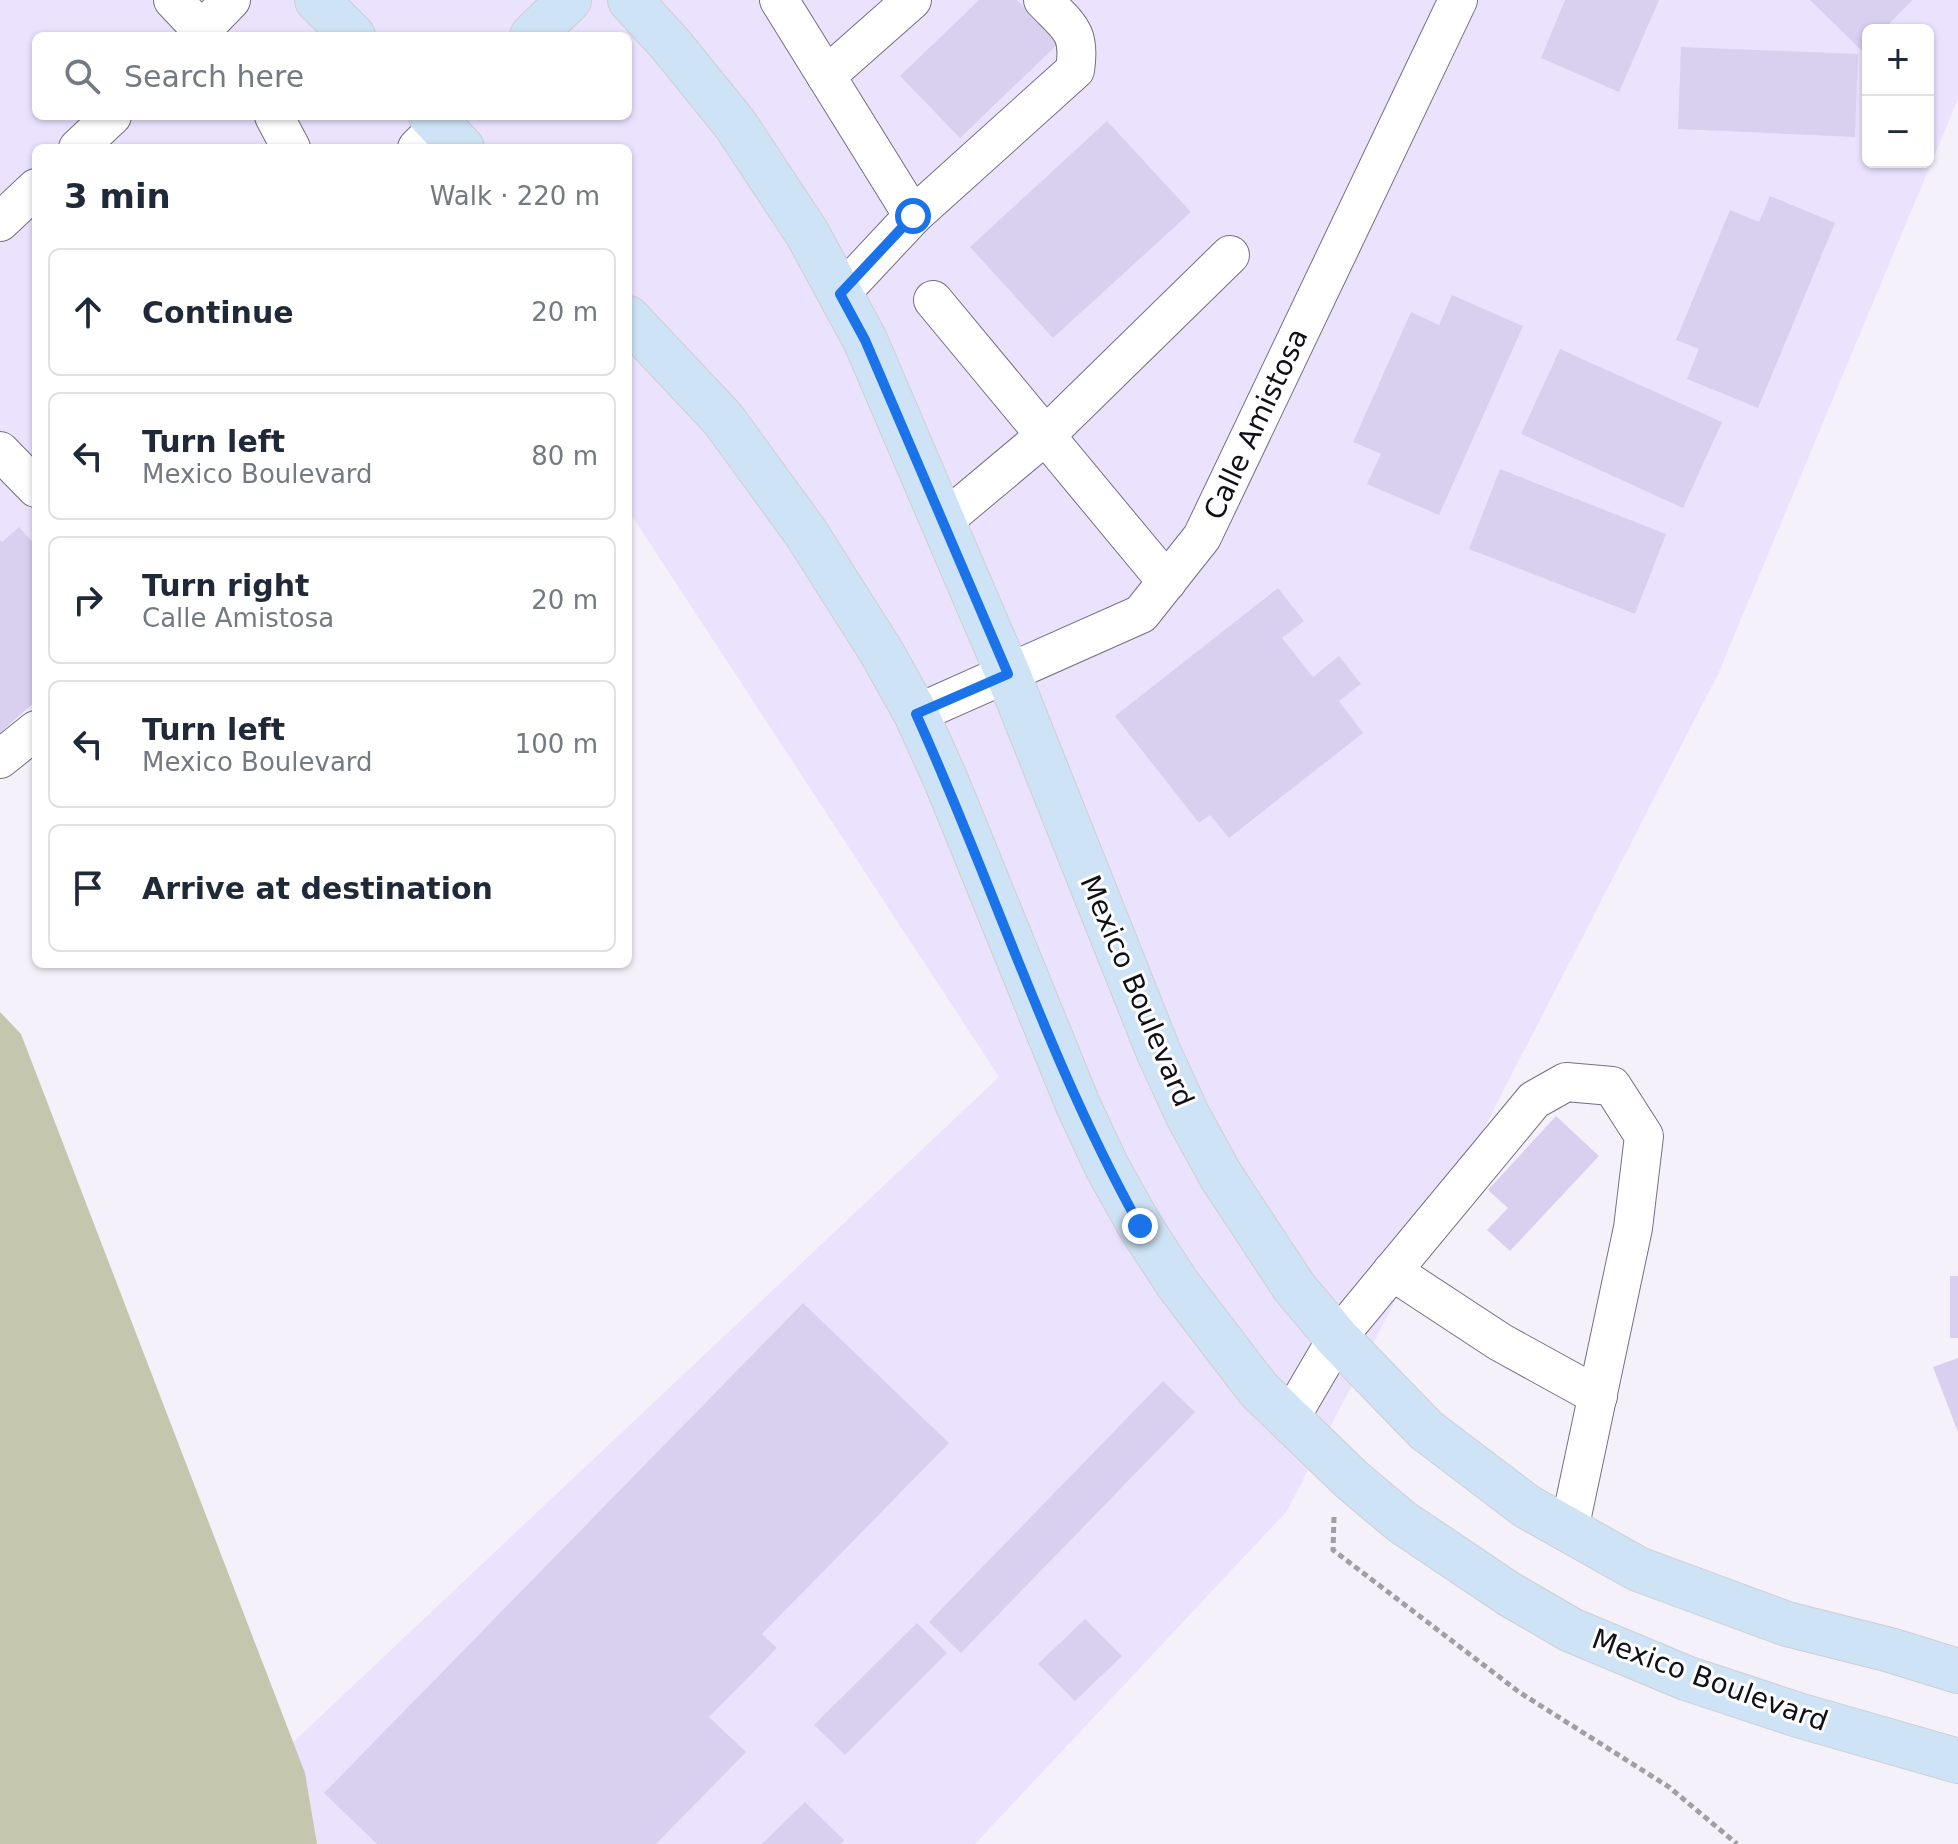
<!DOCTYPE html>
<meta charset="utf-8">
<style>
:root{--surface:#fff;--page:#f2f2f3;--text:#1f2937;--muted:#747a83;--line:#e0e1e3}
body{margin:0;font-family:"DejaVu Sans",sans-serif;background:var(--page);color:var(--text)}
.controls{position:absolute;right:24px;top:24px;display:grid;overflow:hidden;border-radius:12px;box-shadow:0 2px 6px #0004}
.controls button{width:72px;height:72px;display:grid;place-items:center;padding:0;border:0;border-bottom:2px solid var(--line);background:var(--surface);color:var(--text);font:40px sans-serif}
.stop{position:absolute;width:24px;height:24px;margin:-18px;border:6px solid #1a73e8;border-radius:50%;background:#fff}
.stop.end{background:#1a73e8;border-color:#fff;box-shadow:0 2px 8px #0008}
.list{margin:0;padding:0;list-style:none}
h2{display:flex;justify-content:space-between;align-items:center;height:104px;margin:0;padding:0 32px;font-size:34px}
h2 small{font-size:26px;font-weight:400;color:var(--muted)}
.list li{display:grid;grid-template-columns:52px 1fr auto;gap:24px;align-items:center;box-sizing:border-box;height:128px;margin:0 16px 16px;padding:0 16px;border:2px solid var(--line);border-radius:12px}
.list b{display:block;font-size:30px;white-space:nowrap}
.list p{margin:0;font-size:26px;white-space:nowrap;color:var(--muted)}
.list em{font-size:26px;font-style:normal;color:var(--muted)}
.icon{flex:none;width:44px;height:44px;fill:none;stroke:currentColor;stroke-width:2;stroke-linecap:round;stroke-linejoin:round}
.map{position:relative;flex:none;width:1958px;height:1844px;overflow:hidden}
.search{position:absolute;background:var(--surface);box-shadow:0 2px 6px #0004;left:32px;top:32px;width:600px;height:88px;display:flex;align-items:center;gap:20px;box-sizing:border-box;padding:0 28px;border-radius:12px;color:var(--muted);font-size:30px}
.panel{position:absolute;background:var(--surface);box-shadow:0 2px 6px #0004;left:32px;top:144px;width:600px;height:824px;border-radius:12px}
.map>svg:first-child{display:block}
</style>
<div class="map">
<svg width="1958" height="1844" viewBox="0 0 1958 1844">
<rect width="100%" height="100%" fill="#f4f1fb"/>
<!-- built -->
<path fill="#ebe3fe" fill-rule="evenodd" d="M0,0H1958V99L1718,674L1287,1511L975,1844H232L218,1813L999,1077L628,510V148H36V671L0,697ZM1868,30H1928V162H1868ZM36,36H628V116H36Z"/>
<!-- green -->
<polygon fill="#c4c6ae" points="0,1012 21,1034 305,1773 317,1844 0,1844"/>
<!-- building -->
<g fill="#d9cfef">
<polygon points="979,0 1017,0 1059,43 960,138 900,76"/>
<polygon points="1565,0 1659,0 1619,92 1541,58"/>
<polygon points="1810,0 1913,0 1883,30 1868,30 1868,46 1862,51"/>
<polygon points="1681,47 1858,54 1855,137 1678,129"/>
<polygon points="1107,121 1191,212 1053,338 970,247"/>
<polygon points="1770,196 1835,223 1758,408 1687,379 1699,349 1676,340 1730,210 1759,222"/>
<polygon points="1452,295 1523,326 1439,515 1367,484 1381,454 1353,442 1411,312 1439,325"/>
<polygon points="1560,349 1722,422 1683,508 1521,434"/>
<polygon points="1500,469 1666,534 1635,614 1469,549"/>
<polygon points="19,527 36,546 36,701 0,733 0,540 2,542"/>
<polygon points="1278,588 1304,621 1282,638 1313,677 1339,656 1361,684 1339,701 1363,733 1229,838 1210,815 1199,823 1115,716"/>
<polygon points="1556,1116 1599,1156 1510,1251 1487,1230 1508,1208 1488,1190"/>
<rect x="1950" y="1276" width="8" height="62"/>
<polygon points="803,1303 949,1443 762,1634 777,1648 709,1717 746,1752 656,1844 377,1844 324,1793"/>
<polygon points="1958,1358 1958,1432 1933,1367"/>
<polygon points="1163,1381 1195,1412 961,1653 929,1622"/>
<polygon points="1085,1619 1122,1656 1075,1701 1038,1664"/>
<polygon points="917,1623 947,1653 845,1755 814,1725"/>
<polygon points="805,1802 844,1840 841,1844 762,1844"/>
</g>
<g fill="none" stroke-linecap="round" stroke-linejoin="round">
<defs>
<g id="minor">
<polyline points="173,0 207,36"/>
<polyline points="779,0 913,216 840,294"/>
<polyline points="196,36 231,0"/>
<polyline points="826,76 912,0"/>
<polyline points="274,116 291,148"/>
<polyline points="78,148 112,116"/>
<polyline points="417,148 440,125"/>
<path d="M913,216L1075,70C1081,31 1069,27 1043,0"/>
<polyline points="0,222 36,188"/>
<polyline points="933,300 1167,582"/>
<polyline points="0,451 36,488"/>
<polyline points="942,522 1046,435 1230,255"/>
<polyline points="916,714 1141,614 1202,537 1458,0"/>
<polyline points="0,759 36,730"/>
<polyline points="1392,1271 1500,1342 1598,1396"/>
<polyline points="1289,1420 1337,1338 1534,1100 1566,1082 1612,1086 1644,1136 1633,1228 1569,1530"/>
</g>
<g id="major">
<polyline points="317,0 353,36"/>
<polyline points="630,0 671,45 735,124 807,233 865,340 1008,674 1159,1053 1188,1116 1221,1176 1294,1287 1337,1338 1426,1430 1526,1506 1638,1569 1787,1624 1890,1650 1958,1671"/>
<polyline points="532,36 569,0"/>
<polyline points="431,116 462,148"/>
<polyline points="628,318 723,419 806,533 882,653 916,714 945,778 1078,1105 1107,1167 1140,1226 1177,1283 1258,1389 1352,1480 1402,1522 1509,1594 1571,1630 1686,1678 1798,1715 1958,1761"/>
</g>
</defs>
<!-- minor casing -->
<use href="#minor" stroke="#756e85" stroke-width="40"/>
<!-- major casing -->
<use href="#major" stroke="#cfcfd1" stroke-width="46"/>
<!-- path -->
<polyline stroke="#a09ea7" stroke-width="5" stroke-dasharray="6 4" stroke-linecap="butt" points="1334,1517 1333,1550 1519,1692 1669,1787 1737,1844"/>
<!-- minor -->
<use href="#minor" stroke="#fff" stroke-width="38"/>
<!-- major -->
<use href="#major" stroke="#cee3f5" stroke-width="44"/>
</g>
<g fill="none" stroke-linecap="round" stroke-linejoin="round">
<!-- route -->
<path stroke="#1a73e8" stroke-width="10" d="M913,216L840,294L865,340L1008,674L916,714C993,884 1049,1063 1140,1226"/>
</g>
<g text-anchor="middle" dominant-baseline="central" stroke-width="6" stroke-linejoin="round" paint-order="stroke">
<!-- street labels -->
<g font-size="28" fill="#110f17" stroke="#fff">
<text transform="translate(1256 424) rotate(-65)">Calle Amistosa</text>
<text transform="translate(1137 991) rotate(67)">Mexico Boulevard</text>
<text transform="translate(1710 1680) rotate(20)">Mexico Boulevard</text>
</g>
</g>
</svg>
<div class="controls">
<button>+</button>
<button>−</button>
</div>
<div class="stop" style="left:913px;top:216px"></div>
<div class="stop end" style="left:1140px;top:1226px"></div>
<div class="search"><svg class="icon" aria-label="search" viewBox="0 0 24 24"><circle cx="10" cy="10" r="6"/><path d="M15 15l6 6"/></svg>Search here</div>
<section class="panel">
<h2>3 min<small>Walk · 220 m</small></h2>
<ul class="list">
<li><svg class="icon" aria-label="ahead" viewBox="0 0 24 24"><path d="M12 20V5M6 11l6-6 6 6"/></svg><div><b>Continue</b></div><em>20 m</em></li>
<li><svg class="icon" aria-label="left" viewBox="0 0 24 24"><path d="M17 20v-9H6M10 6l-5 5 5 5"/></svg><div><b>Turn left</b><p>Mexico Boulevard</p></div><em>80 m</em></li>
<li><svg class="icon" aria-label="right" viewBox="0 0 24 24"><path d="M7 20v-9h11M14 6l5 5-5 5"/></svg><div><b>Turn right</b><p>Calle Amistosa</p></div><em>20 m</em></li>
<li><svg class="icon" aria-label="left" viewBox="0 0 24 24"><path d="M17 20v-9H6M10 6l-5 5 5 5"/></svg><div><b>Turn left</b><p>Mexico Boulevard</p></div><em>100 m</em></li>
<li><svg class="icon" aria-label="arrive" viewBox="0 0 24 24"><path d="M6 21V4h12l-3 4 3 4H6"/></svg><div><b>Arrive at destination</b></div></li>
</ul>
</section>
</div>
